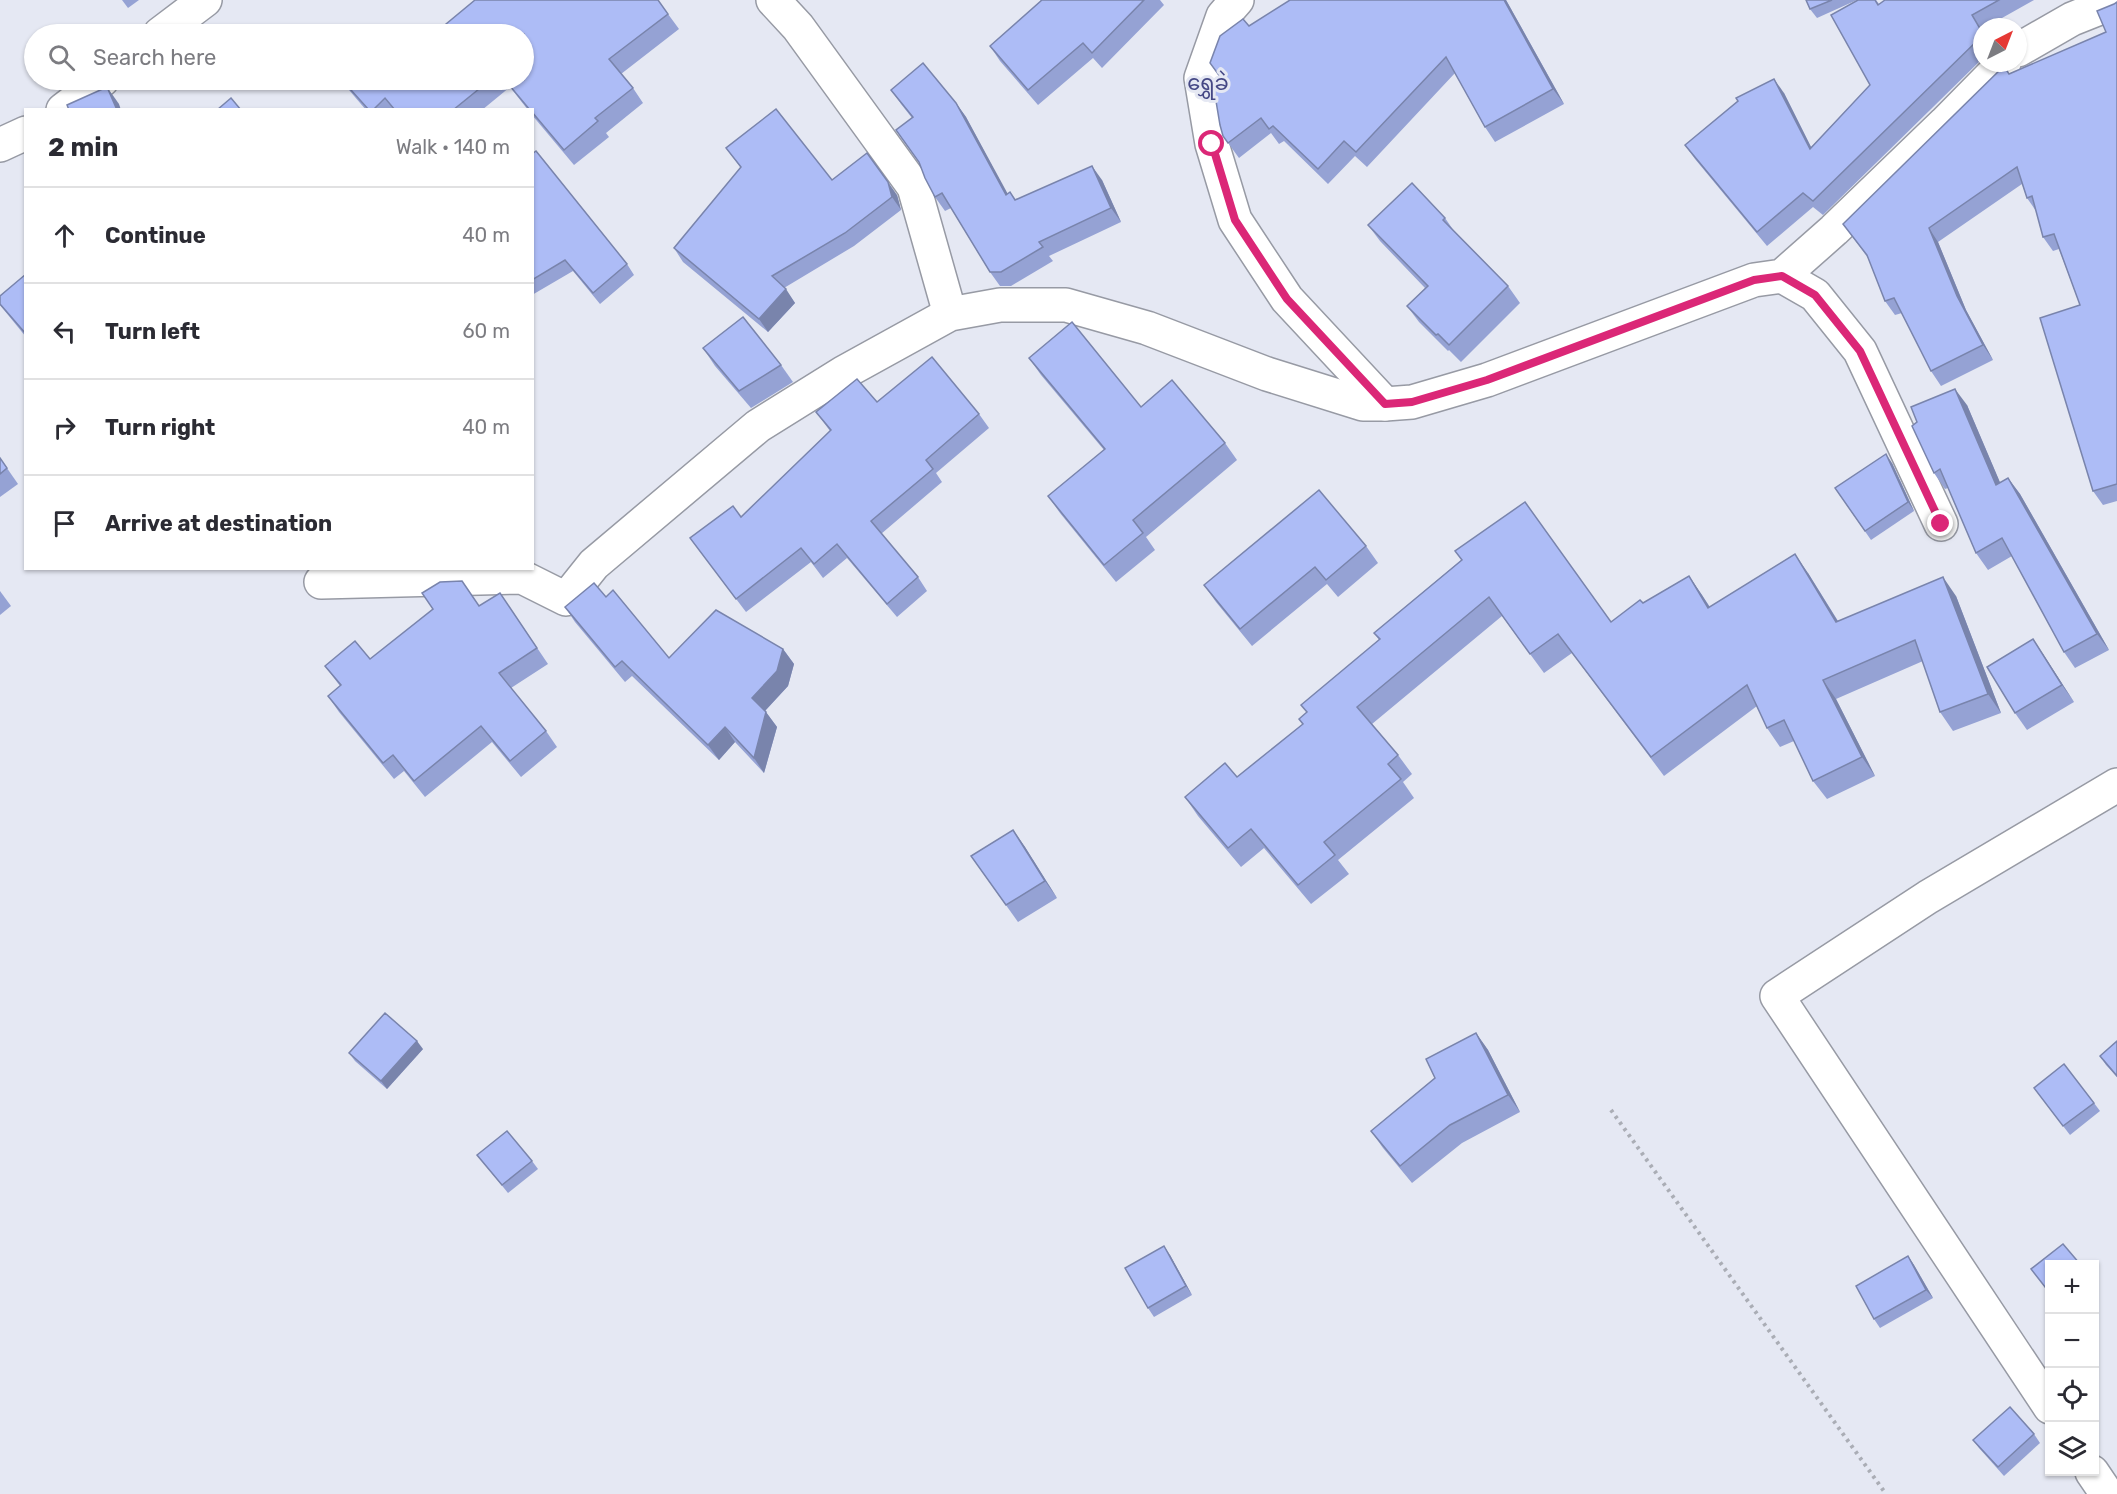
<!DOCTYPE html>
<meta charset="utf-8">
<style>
:root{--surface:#fff;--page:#f7f7f7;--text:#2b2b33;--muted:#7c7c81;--line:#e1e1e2}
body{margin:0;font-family:Rubik,"Noto Sans Myanmar",sans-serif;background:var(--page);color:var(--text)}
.controls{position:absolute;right:18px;bottom:18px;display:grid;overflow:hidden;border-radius:0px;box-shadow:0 2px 4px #0004}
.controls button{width:54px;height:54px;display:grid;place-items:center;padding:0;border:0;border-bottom:2px solid var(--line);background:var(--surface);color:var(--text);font:30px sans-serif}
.compass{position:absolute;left:1973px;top:18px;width:54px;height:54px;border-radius:50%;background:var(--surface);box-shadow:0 2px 4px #0004;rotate:42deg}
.stop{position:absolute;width:18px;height:18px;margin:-14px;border:4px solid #db2777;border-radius:50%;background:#fff}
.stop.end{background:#db2777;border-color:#fff;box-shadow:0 2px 6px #0008}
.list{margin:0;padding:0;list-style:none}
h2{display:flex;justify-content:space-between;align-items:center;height:78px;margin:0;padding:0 24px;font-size:26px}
h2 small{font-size:20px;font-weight:400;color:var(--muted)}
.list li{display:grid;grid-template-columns:39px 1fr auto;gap:18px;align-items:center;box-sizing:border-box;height:96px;padding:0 24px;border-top:2px solid var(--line)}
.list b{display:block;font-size:22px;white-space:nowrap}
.list em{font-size:20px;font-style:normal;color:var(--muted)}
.icon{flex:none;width:33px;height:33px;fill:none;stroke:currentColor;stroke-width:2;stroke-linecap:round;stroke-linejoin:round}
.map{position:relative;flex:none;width:2117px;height:1494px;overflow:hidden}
.search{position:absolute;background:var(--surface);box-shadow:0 2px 4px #0004;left:24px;top:24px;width:510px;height:66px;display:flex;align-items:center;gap:15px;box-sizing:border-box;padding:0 21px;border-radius:33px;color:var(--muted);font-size:22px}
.panel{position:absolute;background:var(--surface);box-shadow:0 2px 4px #0004;left:24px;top:108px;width:510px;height:462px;border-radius:0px}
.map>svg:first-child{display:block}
</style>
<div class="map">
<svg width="2117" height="1494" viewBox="0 0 2117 1494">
<rect width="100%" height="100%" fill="#e5e8f3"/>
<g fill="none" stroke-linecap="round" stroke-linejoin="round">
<defs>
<g id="street">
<polyline points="773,0 798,27 914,187 950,314"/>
<polyline points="1237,0 1223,16 1201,78 1212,144 1235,220 1287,299 1385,404"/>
<polyline points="160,34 205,0"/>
<polyline points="2018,50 2072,19 2117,1"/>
<polyline points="63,110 102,80"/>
<polyline points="0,145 26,133"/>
<polyline points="1782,276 1815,295 1860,351 1941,524"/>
<polyline points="321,582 522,577 566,599 594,564 758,426 843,373 950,314 1000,305 1066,305 1147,328 1267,374 1363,404 1385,404 1412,402 1487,380 1754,280 1782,276 1834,230 1945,123 2004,63"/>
<polyline points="2050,1407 1777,996 1928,897 2117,785"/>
<polyline points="2092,1472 2107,1494"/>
</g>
</defs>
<!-- street casing -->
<use href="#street" stroke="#979aa4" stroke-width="36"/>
<!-- path -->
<polyline stroke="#aaadb5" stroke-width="4" stroke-dasharray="3 4.5" stroke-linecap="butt" points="1611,1110 1886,1494"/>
<!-- street -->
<use href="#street" stroke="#fff" stroke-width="33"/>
</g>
<!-- wall -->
<g fill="#95a2d4">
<polygon points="122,0 139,0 128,8"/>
<polygon points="1040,0 1160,0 1164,5 1102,68 1093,58 1038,105 1000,61 990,46 1041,1"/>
<polygon points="1506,0 1564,104 1495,142 1485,127 1455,73 1367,167 1355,156 1328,184 1284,141 1279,144 1271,133 1239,158 1223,136 1223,82 1210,63 1249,26"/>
<polygon points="1806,0 1857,0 1817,18 1810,9"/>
<polygon points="1858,0 1876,0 1879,4 1885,0 2034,0 1986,27 1982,27 1982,59 1823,215 1813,207 1767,246 1695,159 1685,145 1784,93 1811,147 1870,85"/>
<polygon points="2117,2 2117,501 2103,505 2093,491 2080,305 2059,249 2053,251 2043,237 2036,211 2027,198 2022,184 1938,242 1966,310 1993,360 1941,386 1931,371 1902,313 1895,315 1885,301 1868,258 1843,224 2010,74 2106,32 2114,4"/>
<polygon points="668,14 679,29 621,74 633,88 643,103 606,133 609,137 574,165 532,115 532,110 528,110 510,87 482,110 366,110 349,90 341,80 524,80"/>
<polygon points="891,90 956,103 966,117 1007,194 1010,192 1016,200 1102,180 1121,222 1049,256 1053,261 1011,286 1000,286 990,272 951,208 945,211 935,197 912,118 901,104"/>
<polygon points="726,148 832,180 897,195 901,210 854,246 784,288 795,303 768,332 683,262 674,248 741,168"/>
<polygon points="532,154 627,264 634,275 600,304 573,271 532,295"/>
<polygon points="1445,218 1454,231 1508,286 1520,303 1461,362 1449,350 1448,351 1419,322 1407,306 1425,288 1380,241 1368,225"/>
<polygon points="26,274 26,337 0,305 0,296"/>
<polygon points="703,348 781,365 793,382 751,408 715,366"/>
<polygon points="1029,358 1225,443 1237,460 1146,537 1155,550 1116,582 1060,513 1048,496 1104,450 1041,375"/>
<polygon points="877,402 979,414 989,428 936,473 942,482 881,534 918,577 927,591 897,617 847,558 823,578 811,562 746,612 690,538 741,517 830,431 816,412"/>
<polygon points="1967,405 2000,483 2008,478 2020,494 2109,650 2075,668 2064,652 2012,556 1988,570 1976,553 1948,488 1945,489 1934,473"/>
<polygon points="0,458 18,484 0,497"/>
<polygon points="1892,463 1914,511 1871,540 1835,488"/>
<polygon points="1366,546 1378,563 1338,597 1327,584 1252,646 1216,602 1204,585"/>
<polygon points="1461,560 1611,622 1689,576 1710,607 1808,573 1838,621 1956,596 2001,713 1953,731 1940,712 1923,661 1836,699 1875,776 1827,799 1813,781 1794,741 1780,747 1767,728 1757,706 1664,776 1572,653 1544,673 1502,616 1372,724 1398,755 1412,774 1403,782 1414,798 1338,860 1349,874 1311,904 1264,848 1241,867 1198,816 1185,797 1237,777 1303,724 1299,719 1307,712 1379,640 1374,633"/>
<polygon points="0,591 11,606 0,615"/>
<polygon points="500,593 548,664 511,688 546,731 557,747 521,777 492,742 425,797 404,771 394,779 339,712 328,696 340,686 325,666 370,659 479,606"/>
<polygon points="606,597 669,658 783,649 794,664 788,686 765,711 777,727 764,773 735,742 719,760 632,676 625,682 575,622 565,607"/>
<polygon points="2033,639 2074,702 2027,730 2015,713"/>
<polygon points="1013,830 1025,847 1057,898 1018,922 971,856"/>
<polygon points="1476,1033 1488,1050 1520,1112 1462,1143 1412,1183 1383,1148 1371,1131 1435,1078"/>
<polygon points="2117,1041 2117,1077 2106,1065 2100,1056"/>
<polygon points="423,1049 387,1089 355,1061 349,1053"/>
<polygon points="2034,1088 2094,1103 2100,1111 2070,1135"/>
<polygon points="477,1155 532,1161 538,1169 508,1193"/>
<polygon points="1170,1255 1192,1295 1154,1317 1148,1308"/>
<polygon points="1908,1256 1914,1265 1933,1298 1880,1328 1874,1319"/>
<polygon points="2034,1434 2040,1443 2004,1476 1979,1448 1973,1440"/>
</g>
<!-- shaded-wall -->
<g fill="#7984ac">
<polygon points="1504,0 1506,0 1564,104 1553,89"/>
<polygon points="1774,79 1784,93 1819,163 1810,149"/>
<polygon points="107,87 119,104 121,110 117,110"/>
<polygon points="956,103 966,117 1016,209 1006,195"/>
<polygon points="1092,166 1102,180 1121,222 1111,208"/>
<polygon points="888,182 897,195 901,210 892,197"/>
<polygon points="1929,228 1938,242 1966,310 1993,360 1983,345 1957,296"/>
<polygon points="786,289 795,303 768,332 759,319"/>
<polygon points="1955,389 1967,405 2008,501 1996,485"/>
<polygon points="1886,454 1892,463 1914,511 1908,502"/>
<polygon points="2008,478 2020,494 2109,650 2097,634"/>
<polygon points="1795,554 1808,573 1850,641 1836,622"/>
<polygon points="1689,576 1702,595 1722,627 1708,608"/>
<polygon points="1943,577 1956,596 2001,713 1988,694"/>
<polygon points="2033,639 2045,657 2074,702 2062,685"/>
<polygon points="783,649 794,664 788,686 763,713 752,698"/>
<polygon points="1823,680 1836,699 1875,776 1862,757"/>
<polygon points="766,712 777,727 764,773 754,758"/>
<polygon points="725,727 735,742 719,760 708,745"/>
<polygon points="1013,830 1025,847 1057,898 1045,881"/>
<polygon points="1476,1033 1488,1050 1520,1112 1508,1095"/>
<polygon points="417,1041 423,1049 387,1089 381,1081"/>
<polygon points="1164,1246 1170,1255 1192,1295 1186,1286"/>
<polygon points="1908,1256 1914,1265 1933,1298 1926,1290"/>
</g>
<!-- building -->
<g fill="#adbcf6" stroke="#7984ac" stroke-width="1.5">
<polygon points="475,0 658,0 668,14 609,59 633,88 595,118 598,121 564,150 532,112 532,110 530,110 505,80 524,80 524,34 434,34"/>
<polygon points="1042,0 1144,0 1092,53 1083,43 1028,90 990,46"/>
<polygon points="1290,0 1504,0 1553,89 1485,127 1446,57 1356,152 1344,141 1318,169 1273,126 1269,129 1261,118 1228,143 1223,136 1220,125 1214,89 1224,82 1210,63 1220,36 1243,19 1249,26"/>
<polygon points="1806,0 1832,0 1810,9"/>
<polygon points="1858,0 1875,0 1878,5 1885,0 1999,0 1972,15 1982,32 1982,36 1813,201 1803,193 1757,232 1685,145 1738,101 1736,98 1774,79 1810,149 1870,85 1831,15"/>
<polygon points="2117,2 2117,484 2093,491 2040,318 2080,305 2054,234 2043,237 2032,196 2027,198 2017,167 1929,228 1957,296 1983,345 1931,371 1894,298 1885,301 1867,255 1843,224 2004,66 2009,74 2106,32 2097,11 2114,4"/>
<polygon points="389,29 394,34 383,34"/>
<polygon points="923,63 956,103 1006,195 1010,192 1015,200 1092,166 1111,208 1039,242 1043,247 1001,272 990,272 942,193 935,197 925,178 919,162 896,130 913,117 891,90"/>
<polygon points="342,80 490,80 453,110 395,110 385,98 373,110 369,110"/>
<polygon points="107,87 117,110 69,110 67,105"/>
<polygon points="231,98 241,110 217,110"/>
<polygon points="776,109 832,180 867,153 888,182 892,197 845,233 772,276 786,289 759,319 674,248 741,167 726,148"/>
<polygon points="536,151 627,264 593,293 565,260 532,280 532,154"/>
<polygon points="1412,183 1445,218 1443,220 1508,286 1449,345 1438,334 1436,335 1407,306 1428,286 1368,225"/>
<polygon points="26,274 26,334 0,304 0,296"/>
<polygon points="743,317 781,365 739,391 703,348"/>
<polygon points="1072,322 1141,407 1172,380 1225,443 1133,520 1143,533 1104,565 1048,496 1105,449 1029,358"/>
<polygon points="932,357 979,414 926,460 933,469 871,521 918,577 887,604 837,544 814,564 801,548 736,599 690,538 733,506 741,517 831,430 816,412 857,379 877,402"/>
<polygon points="1955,389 1996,485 2008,478 2097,634 2064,652 2002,538 1976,553 1940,469 1934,473 1912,426 1917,422 1911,407"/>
<polygon points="1886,454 1908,502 1865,531 1835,488"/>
<polygon points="0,458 7,468 0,474"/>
<polygon points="1319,490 1366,546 1326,580 1315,567 1240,629 1204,585"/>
<polygon points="1525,502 1611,622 1640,600 1643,603 1689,576 1708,608 1795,554 1836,622 1943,577 1988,694 1940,712 1915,640 1823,680 1862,757 1813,781 1784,720 1767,728 1747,685 1651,757 1558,634 1530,654 1489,597 1357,707 1398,755 1388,764 1401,779 1324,842 1335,855 1298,885 1251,829 1228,848 1185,797 1225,763 1237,777 1303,724 1299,719 1307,712 1301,705 1380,639 1374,633 1462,560 1455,551"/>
<polygon points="462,581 479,606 500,593 537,648 499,673 546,731 510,761 481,726 414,781 393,755 383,763 328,696 341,685 325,666 355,641 370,659 433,609 422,593 440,582"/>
<polygon points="594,583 606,597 613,590 669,658 716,610 783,649 777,671 752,698 766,712 754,758 725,727 708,745 622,661 615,667 565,607"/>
<polygon points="2033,639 2062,685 2015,713 1987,667"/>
<polygon points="1013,830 1045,881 1006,905 971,856"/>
<polygon points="385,1013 417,1041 381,1081 349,1053"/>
<polygon points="1476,1033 1508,1095 1450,1125 1400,1166 1371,1131 1435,1078 1426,1059"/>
<polygon points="2117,1041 2117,1076 2100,1056"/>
<polygon points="2064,1064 2094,1103 2063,1126 2034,1088"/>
<polygon points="507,1131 532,1161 502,1185 477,1155"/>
<polygon points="2063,1244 2080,1264 2049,1264 2049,1292 2031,1269"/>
<polygon points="1164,1246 1186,1286 1148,1308 1125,1268"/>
<polygon points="1908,1256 1926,1290 1874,1319 1856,1286"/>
<polygon points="2010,1407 2034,1434 1998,1467 1973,1440"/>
</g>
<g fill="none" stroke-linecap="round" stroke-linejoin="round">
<!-- route -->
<polyline stroke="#db2777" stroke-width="8" points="1212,144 1235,220 1287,299 1385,404 1412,402 1487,380 1754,280 1782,276 1815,295 1860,351 1941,524"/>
</g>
<g text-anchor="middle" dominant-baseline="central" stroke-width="6" stroke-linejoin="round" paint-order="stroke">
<!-- quarter labels -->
<g font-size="21" fill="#454885" stroke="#e5e8f3">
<text x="1208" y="82">ရွှေခဲ</text>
</g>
</g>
</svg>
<div class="controls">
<button>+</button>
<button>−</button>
<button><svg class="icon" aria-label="locate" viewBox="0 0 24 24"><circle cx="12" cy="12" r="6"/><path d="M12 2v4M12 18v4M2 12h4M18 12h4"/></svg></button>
<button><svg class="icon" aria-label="layers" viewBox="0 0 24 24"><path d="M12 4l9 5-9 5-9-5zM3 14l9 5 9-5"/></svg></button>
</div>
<svg class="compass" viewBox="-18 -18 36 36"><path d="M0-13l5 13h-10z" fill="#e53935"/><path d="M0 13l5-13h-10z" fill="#7c7c81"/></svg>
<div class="stop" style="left:1212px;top:144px"></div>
<div class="stop end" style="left:1941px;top:524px"></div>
<div class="search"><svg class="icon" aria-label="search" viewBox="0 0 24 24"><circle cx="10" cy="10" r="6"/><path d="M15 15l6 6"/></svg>Search here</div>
<section class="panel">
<h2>2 min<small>Walk · 140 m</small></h2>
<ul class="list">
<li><svg class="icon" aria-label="ahead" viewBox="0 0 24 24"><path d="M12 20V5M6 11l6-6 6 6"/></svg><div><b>Continue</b></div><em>40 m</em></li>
<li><svg class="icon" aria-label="left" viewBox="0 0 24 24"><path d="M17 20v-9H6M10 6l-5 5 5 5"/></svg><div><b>Turn left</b></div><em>60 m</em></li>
<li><svg class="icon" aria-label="right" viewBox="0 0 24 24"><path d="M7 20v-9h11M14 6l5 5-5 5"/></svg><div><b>Turn right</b></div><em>40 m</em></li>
<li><svg class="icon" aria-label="arrive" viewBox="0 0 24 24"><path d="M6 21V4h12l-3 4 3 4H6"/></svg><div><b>Arrive at destination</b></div></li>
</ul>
</section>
</div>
